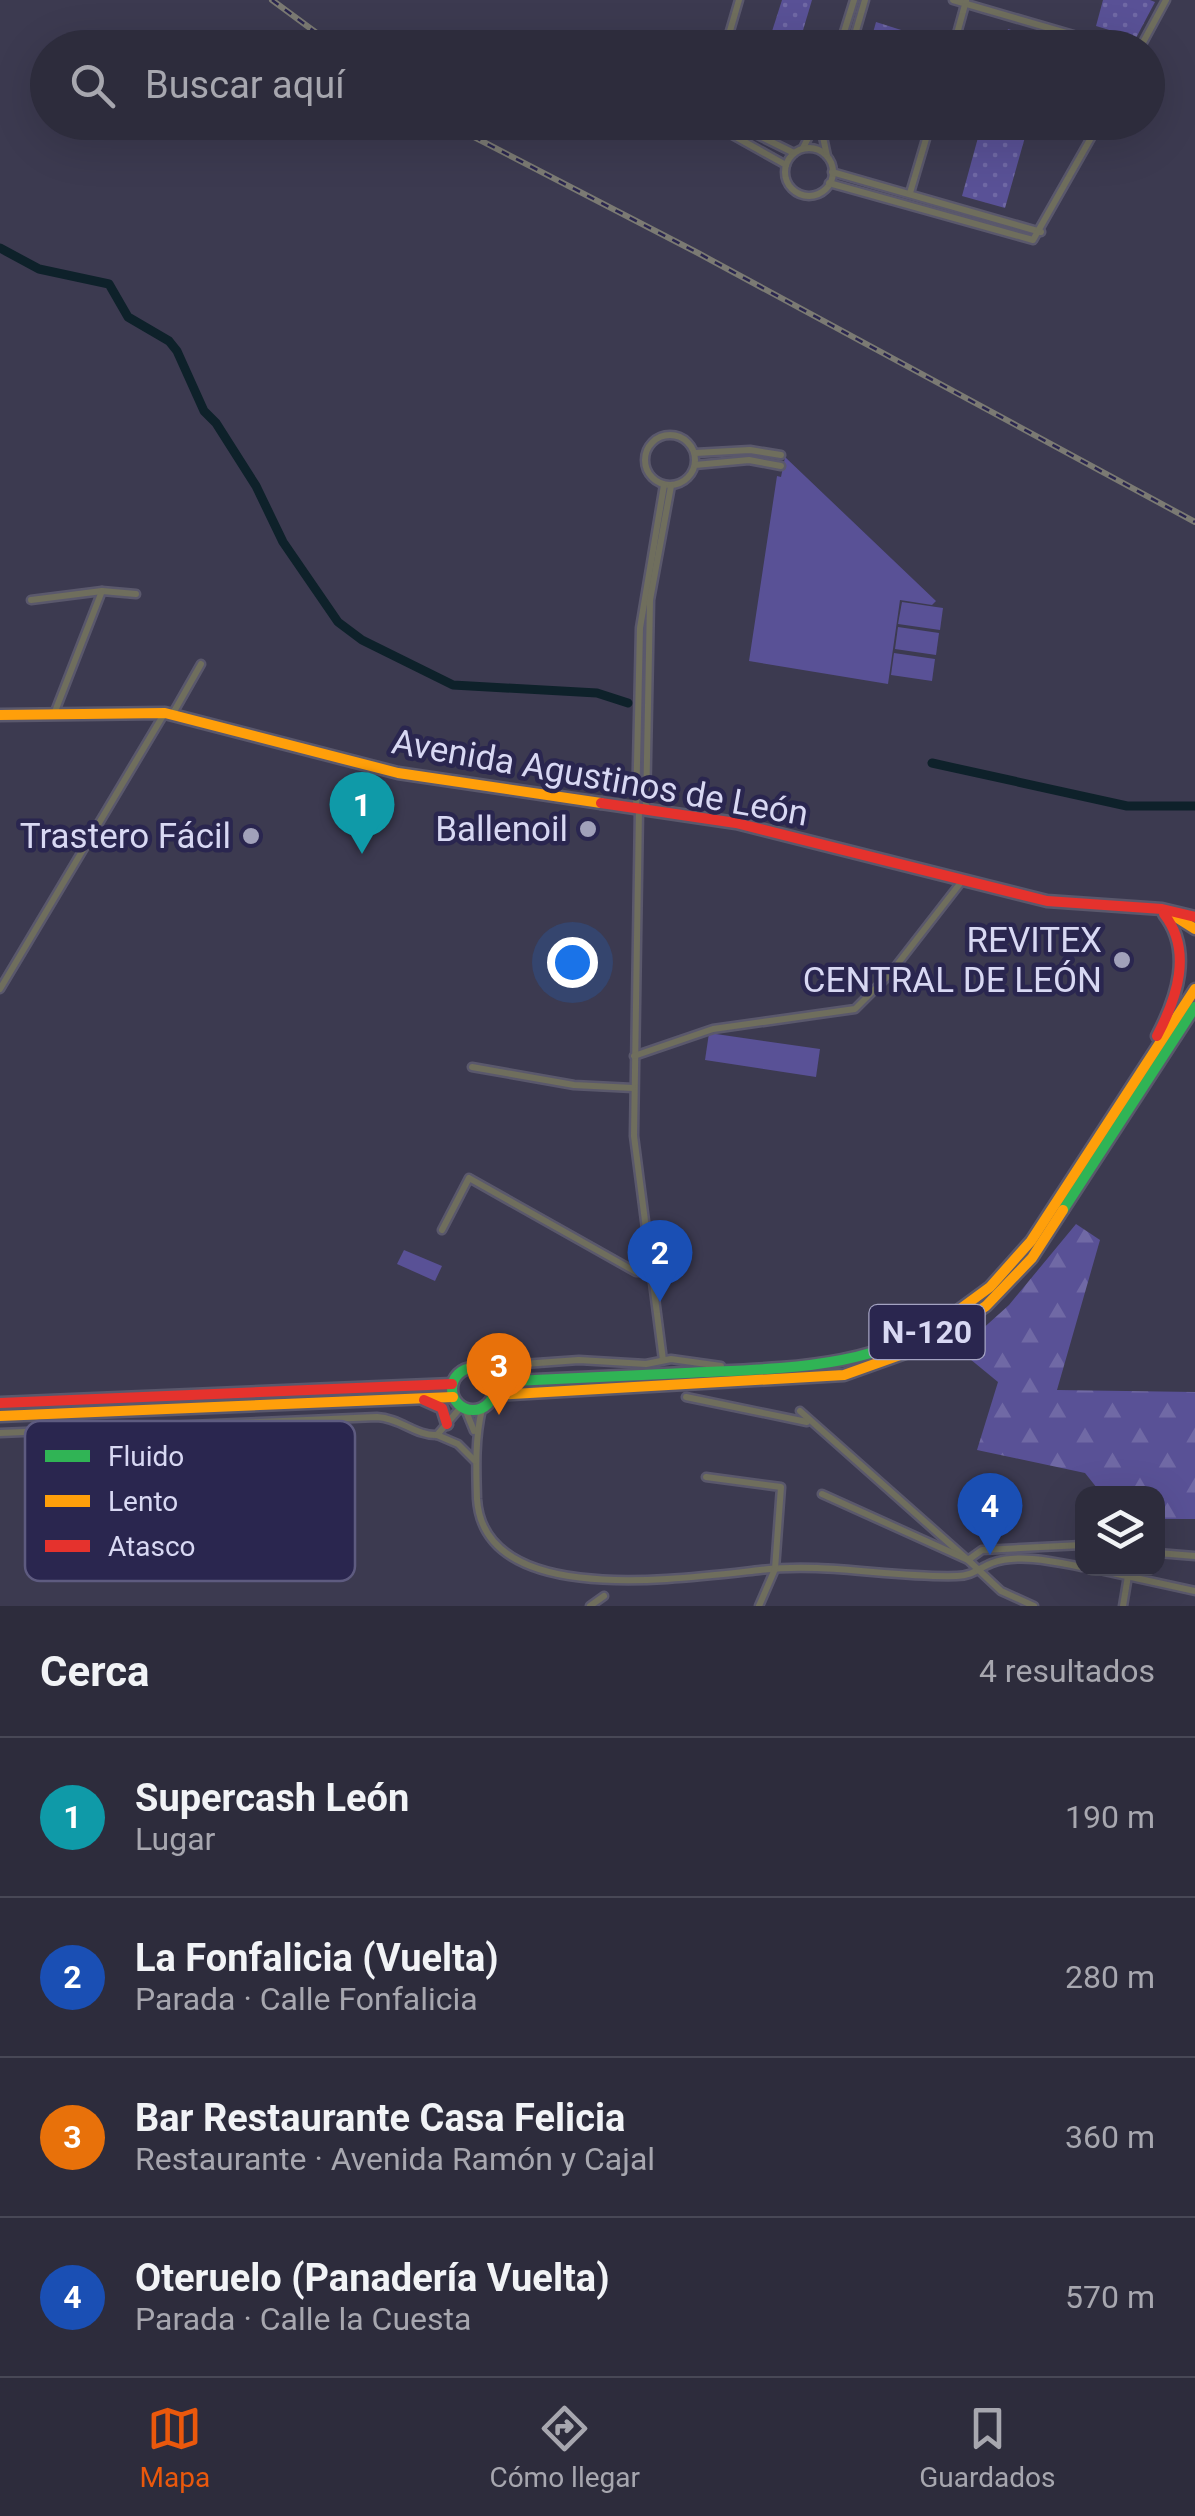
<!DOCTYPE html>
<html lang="es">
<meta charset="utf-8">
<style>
:root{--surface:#2d2c3c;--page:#353443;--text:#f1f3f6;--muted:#a7a7af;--line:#484856;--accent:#ea580c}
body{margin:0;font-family:Roboto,sans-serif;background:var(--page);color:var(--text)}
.controls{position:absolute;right:30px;bottom:30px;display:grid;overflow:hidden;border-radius:20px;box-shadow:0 10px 40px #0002}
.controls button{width:90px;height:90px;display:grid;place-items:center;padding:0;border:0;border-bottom:2px solid var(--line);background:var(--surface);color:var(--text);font:50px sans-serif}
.you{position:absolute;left:572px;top:962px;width:35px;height:35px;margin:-25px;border:8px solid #fff;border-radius:50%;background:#1a73e8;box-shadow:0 0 0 15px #1a73e833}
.badge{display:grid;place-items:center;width:65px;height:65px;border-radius:50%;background:var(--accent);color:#fff;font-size:32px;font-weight:700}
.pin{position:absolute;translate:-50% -82px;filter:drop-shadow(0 2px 5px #0008)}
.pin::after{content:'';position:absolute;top:52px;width:35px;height:30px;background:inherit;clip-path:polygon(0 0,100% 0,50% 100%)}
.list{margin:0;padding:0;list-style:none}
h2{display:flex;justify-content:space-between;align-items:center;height:130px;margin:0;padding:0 40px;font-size:42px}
h2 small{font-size:32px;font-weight:400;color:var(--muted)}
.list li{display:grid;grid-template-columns:65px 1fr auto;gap:30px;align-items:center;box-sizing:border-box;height:160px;padding:0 40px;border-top:2px solid var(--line)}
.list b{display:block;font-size:38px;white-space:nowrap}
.list p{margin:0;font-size:32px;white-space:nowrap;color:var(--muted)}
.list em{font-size:32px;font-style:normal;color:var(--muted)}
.icon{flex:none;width:55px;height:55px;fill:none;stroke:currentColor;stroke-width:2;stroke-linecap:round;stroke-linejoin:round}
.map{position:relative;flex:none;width:1195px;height:1606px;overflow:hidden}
.search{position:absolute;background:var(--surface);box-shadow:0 10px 40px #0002;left:30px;right:30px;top:30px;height:110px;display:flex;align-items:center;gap:25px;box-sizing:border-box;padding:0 35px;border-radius:55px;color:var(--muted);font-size:38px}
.sheet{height:770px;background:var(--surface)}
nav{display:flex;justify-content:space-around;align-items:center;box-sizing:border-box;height:140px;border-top:2px solid var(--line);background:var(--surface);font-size:28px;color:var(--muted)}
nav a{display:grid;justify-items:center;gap:5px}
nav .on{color:var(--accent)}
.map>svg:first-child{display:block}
</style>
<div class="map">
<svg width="1195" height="1606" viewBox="0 0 1195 1606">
<defs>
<pattern id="forest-firs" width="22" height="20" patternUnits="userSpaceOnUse" patternTransform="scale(2.5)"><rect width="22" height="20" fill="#595196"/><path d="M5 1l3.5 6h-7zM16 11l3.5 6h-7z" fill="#7069a5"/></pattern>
<pattern id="park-dots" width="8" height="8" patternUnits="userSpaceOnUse" patternTransform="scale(2.5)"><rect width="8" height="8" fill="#595196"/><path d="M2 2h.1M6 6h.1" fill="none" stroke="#7069a5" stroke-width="1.8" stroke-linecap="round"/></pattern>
</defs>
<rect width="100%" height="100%" fill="#3c3a50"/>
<!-- forest -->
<polygon fill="url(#forest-firs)" points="1076,1224 1100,1240 1057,1390 1195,1392 1195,1519 1158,1519 1158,1494 1101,1493 1085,1473 977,1450 998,1382 959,1350 1009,1305"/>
<!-- park -->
<g fill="url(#park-dots)">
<polygon points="782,0 812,0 798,47 767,47"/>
<polygon points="1103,0 1150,0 1155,2 1136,38 1096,26"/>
<polygon points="876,22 939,42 937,47 869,47"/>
<polygon points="1008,29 1051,43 1050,47 1003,47"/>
<polygon points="748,123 805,127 779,139"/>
<polygon points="982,123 1029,123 1005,208 962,196"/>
</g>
<!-- garden -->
<g fill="#595196">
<polygon points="785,457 936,601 932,605 900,600 888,684 749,661 777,476 781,477"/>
<polygon points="902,602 943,608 940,630 898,624"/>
<polygon points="898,627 939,633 936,655 895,649"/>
<polygon points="894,653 935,659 932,681 891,675"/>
<polygon points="709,1033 820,1049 816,1077 705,1060"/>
<polygon points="404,1250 442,1266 435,1281 397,1264"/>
</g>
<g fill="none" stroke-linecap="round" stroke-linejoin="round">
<!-- canal -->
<g stroke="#0e212a" stroke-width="9">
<polyline points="0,248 39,269 109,284 128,317 169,341 177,351 204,411 216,423 256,486 283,542 338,622 362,640 453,685 597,693 628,703"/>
<polyline points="932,763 1127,806 1195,806"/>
</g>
<defs>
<g id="street">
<polyline points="953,0 1118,48"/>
<polyline points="725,48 739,0"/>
<polyline points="839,48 854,0"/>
<polyline points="851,48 865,0"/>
<polyline points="953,48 966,1"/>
<polyline points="1140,48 1166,0"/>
<polyline points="709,122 786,165"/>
<polyline points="731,122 794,153"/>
<polyline points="803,148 816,122"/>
<circle cx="809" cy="172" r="24"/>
<polyline points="827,156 823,137 828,122"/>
<polyline points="832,172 1041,232"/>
<polyline points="829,183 1033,240 1100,122"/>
<polyline points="910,193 931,122"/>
<circle cx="670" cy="460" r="25"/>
<polyline points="695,453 750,450 781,455"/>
<polyline points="695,465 749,460 781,466"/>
<polyline points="31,600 102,591 136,594"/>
<polyline points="54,714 102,591"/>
<polyline points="172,715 201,664"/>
<polyline points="636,809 640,628 664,485"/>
<polyline points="639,809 634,1136 663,1360"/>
<polyline points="646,810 650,600 671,486"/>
<polyline points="0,989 164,714"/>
<polyline points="634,1056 713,1029 855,1009 889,975 962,881"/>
<polyline points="472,1067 574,1085 633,1088"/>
<polyline points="442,1230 469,1178 636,1272 649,1272"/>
<polyline points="487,1373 496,1366 579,1360 646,1364 671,1359 721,1366"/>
<polyline points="686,1397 807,1422"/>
<polyline points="465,1409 474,1431"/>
<path d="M482,1409C475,1439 476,1467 477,1499C484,1606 670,1580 760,1570C827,1562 891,1578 957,1576C972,1576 979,1568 992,1563C1019,1553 1056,1562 1082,1567"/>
<polyline points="800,1411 968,1560 982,1550 1082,1545"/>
<path d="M0,1433L377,1417C400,1418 416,1436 437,1435L461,1407"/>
<polyline points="437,1435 458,1444 475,1461"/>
<polyline points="706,1477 781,1487 775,1569 759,1606"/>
<polyline points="822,1494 968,1560 1001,1591 1034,1606"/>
<polyline points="1158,1553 1195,1556"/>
<polyline points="1090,1568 1195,1591"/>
<polyline points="590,1606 604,1596"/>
<polyline points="1123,1606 1128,1576"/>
</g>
<g id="fast">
<polyline points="1063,1210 1195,1007"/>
<circle cx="473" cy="1389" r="21"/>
<path d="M493,1382C557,1379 621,1376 685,1373C780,1368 876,1371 956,1312"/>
</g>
<g id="slow">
<polyline points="0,715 165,713 398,773 601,803"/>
<polyline points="1176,917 1195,929"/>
<polyline points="956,1312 990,1287 1031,1241 1195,989"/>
<polyline points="493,1395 844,1375 928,1345 986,1306 1032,1258 1063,1210"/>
<polyline points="0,1416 453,1397"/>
</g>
<g id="jam">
<polyline points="601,803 736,823 1047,901 1162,909 1195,917"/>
<path d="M1157,1036C1177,998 1193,951 1164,914"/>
<polyline points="424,1400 442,1408 447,1424"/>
<polyline points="0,1403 452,1384"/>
</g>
</defs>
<!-- street casing -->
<use href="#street" stroke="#5a586c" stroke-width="11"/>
<!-- fast casing -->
<use href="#fast" stroke="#5a586c" stroke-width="15"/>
<!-- slow casing -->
<use href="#slow" stroke="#5a586c" stroke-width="15"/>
<!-- jam casing -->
<use href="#jam" stroke="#5a586c" stroke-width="15"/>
<!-- street -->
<use href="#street" stroke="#6f6e5d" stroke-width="6"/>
<!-- fast -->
<use href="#fast" stroke="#30b455" stroke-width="10"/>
<!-- slow -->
<use href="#slow" stroke="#ff9f0a" stroke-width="10"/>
<!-- jam -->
<use href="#jam" stroke="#e5322d" stroke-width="10"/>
<defs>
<g id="rail">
<polyline points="272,0 337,48"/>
<polyline points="445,122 698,253 1195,522"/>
</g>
</defs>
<!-- rail casing -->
<use href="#rail" stroke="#7b7a73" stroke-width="6"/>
<!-- rail -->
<use href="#rail" stroke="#2a264f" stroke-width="2.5" stroke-dasharray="8" stroke-linecap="butt"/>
</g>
<!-- markers -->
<g fill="#a1a1ba" stroke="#2a264f" stroke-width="4">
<circle cx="588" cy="829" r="10"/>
<circle cx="251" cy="836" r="10"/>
<circle cx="1122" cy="960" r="10"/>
</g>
<g text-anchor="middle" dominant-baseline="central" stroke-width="9" stroke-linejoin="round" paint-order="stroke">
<!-- shield labels -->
<rect fill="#2a264f" stroke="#a4a3c2" stroke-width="2.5" x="869.5" y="1305" width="115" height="54" rx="8"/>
<g font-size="32" font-weight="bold" fill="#d8d8f3">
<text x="927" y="1332">N-120</text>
</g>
<!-- street labels -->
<g font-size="35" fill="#d8d8f3" stroke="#2a264f">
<text transform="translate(600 778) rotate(10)">Avenida Agustinos de León</text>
</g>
<!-- poi labels -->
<g font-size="35" fill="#d8d8f3" stroke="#2a264f" text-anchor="end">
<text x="568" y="829">Ballenoil</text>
<text x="231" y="836">Trastero Fácil</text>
<text x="1102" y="940">REVITEX<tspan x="1102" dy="40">CENTRAL DE LEÓN</tspan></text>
</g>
</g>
<!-- legend -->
<rect x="25" y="1421" width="330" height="160" rx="15" fill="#2a264f" stroke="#5e5b80" stroke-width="2.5"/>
<rect x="45" y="1450" width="45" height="12" fill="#30b455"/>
<rect x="45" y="1495" width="45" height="12" fill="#ff9f0a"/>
<rect x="45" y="1540" width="45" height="12" fill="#e5322d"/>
<g font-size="28" fill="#d8d8f3">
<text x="108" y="1466">Fluido</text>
<text x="108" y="1511">Lento</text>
<text x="108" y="1556">Atasco</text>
</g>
</svg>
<div class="controls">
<button><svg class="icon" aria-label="layers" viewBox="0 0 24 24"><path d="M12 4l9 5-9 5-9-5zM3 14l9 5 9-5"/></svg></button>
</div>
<div class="you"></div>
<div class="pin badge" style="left:362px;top:854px;background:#0f9aa8">1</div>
<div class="pin badge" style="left:660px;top:1302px;background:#1a4fb4">2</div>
<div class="pin badge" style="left:499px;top:1415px;background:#e8710a">3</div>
<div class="pin badge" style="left:990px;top:1555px;background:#1a4fb4">4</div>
<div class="search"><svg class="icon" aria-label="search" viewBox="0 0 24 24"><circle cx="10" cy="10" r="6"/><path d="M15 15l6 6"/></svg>Buscar aquí</div>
</div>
<section class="sheet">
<h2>Cerca<small>4 resultados</small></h2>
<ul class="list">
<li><span class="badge" style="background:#0f9aa8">1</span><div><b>Supercash León</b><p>Lugar</p></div><em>190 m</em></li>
<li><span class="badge" style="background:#1a4fb4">2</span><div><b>La Fonfalicia (Vuelta)</b><p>Parada · Calle Fonfalicia</p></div><em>280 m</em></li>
<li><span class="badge" style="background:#e8710a">3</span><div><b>Bar Restaurante Casa Felicia</b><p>Restaurante · Avenida Ramón y Cajal</p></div><em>360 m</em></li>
<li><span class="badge" style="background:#1a4fb4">4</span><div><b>Oteruelo (Panadería Vuelta)</b><p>Parada · Calle la Cuesta</p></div><em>570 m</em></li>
</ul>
</section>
<nav>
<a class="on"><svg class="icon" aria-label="map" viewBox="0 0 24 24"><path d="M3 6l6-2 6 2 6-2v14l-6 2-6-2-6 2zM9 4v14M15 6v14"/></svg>Mapa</a>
<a><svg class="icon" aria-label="directions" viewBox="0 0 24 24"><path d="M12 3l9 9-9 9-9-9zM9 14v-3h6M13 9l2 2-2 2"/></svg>Cómo llegar</a>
<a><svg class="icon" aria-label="saved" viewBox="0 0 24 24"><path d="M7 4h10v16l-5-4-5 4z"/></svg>Guardados</a>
</nav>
